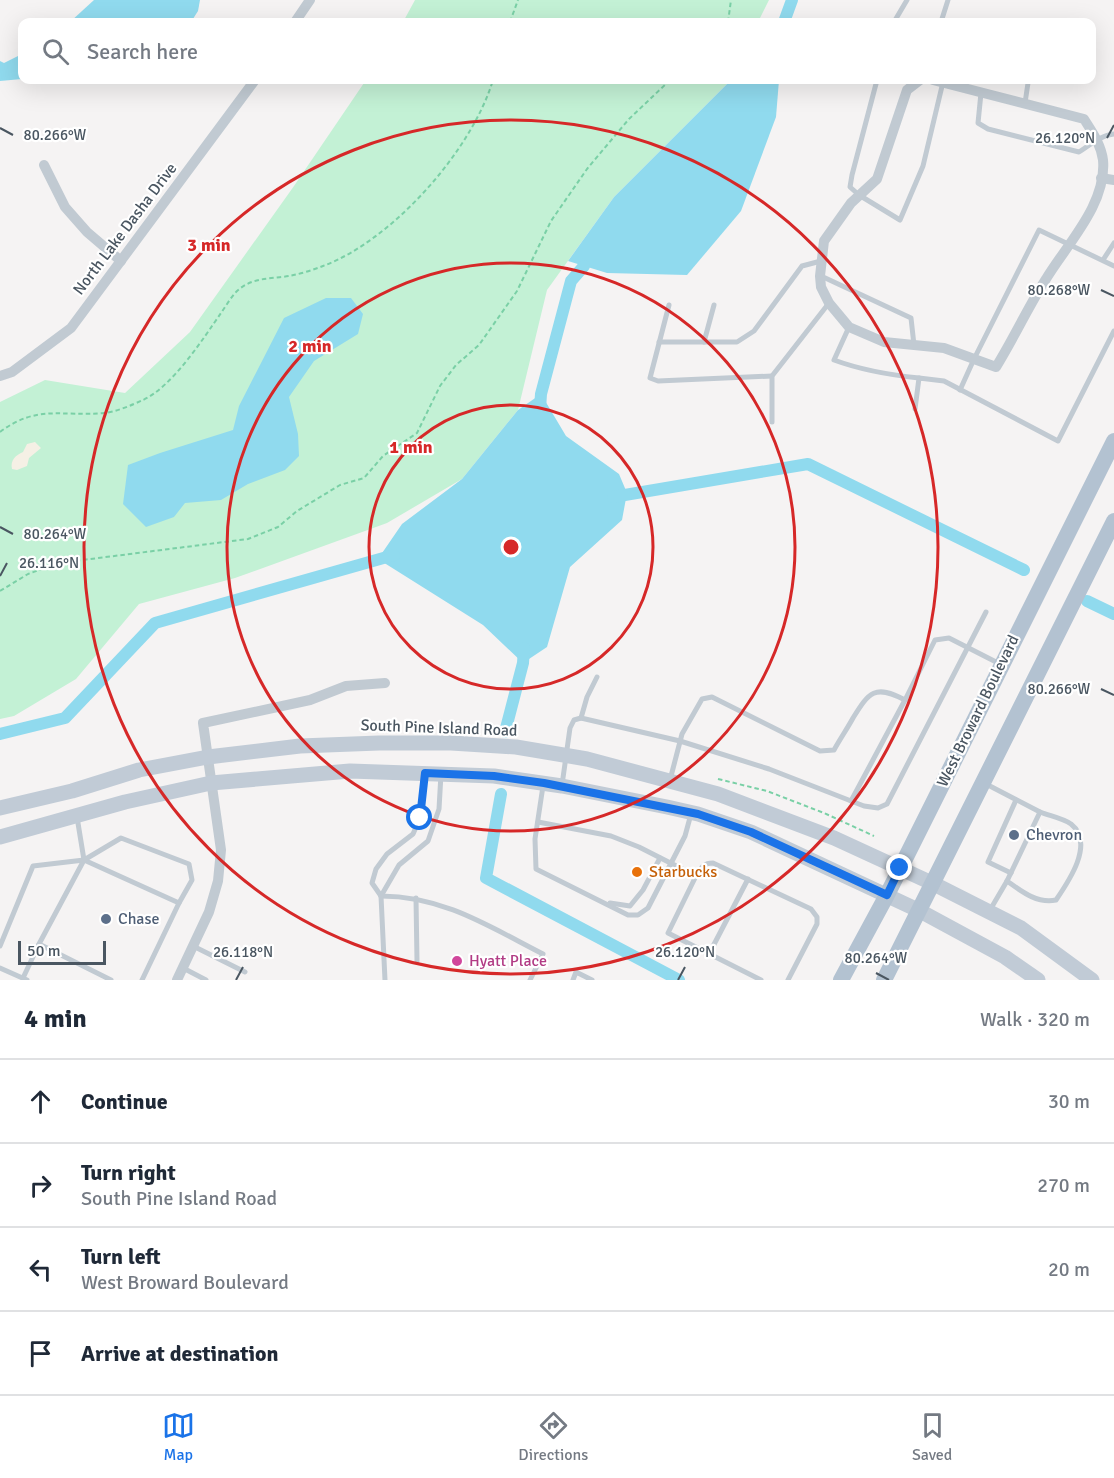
<!DOCTYPE html>
<meta charset="utf-8">
<style>
:root{--surface:#fff;--page:#f6f6f7;--text:#1f2937;--muted:#747a83;--line:#e0e1e3;--accent:#1a73e8}
body{margin:0;font-family:Signika,sans-serif;background:var(--page);color:var(--text)}
.scale{position:absolute;left:18px;bottom:15px;width:88px;box-sizing:border-box;padding-left:6px;border:3px solid #4a5661;border-top:0;font-size:16px;line-height:21px;white-space:nowrap;color:#4a5661;-webkit-text-stroke:4px #fff;paint-order:stroke}
.stop{position:absolute;width:18px;height:18px;margin:-14px;border:4px solid #1a73e8;border-radius:50%;background:#fff}
.stop.end{background:#1a73e8;border-color:#fff;box-shadow:0 2px 6px #0008}
.list{margin:0;padding:0;list-style:none}
h2{display:flex;justify-content:space-between;align-items:center;height:78px;margin:0;padding:0 24px;font-size:26px}
h2 small{font-size:20px;font-weight:400;color:var(--muted)}
.list li{display:grid;grid-template-columns:39px 1fr auto;gap:18px;align-items:center;box-sizing:border-box;height:84px;padding:0 24px;border-top:2px solid var(--line)}
.list b{display:block;font-size:22px;white-space:nowrap}
.list p{margin:0;font-size:20px;white-space:nowrap;color:var(--muted)}
.list em{font-size:20px;font-style:normal;color:var(--muted)}
.icon{flex:none;width:33px;height:33px;fill:none;stroke:currentColor;stroke-width:2;stroke-linecap:round;stroke-linejoin:round}
.map{position:relative;flex:none;width:1114px;height:980px;overflow:hidden}
.search{position:absolute;background:var(--surface);box-shadow:0 6px 24px #0002;left:18px;right:18px;top:18px;height:66px;display:flex;align-items:center;gap:15px;box-sizing:border-box;padding:0 21px;border-radius:12px;color:var(--muted);font-size:22px}
.sheet{height:414px;background:var(--surface)}
nav{display:flex;justify-content:space-around;align-items:center;box-sizing:border-box;height:84px;border-top:2px solid var(--line);background:var(--surface);font-size:16px;color:var(--muted)}
nav a{display:grid;justify-items:center;gap:3px}
nav .on{color:var(--accent)}
.map>svg:first-child{display:block}
</style>
<div class="map">
<svg width="1114" height="980" viewBox="0 0 1114 980">
<rect width="100%" height="100%" fill="#f5f3f3"/>
<!-- green -->
<g fill="#c3f1d5">
<polygon points="415,0 769,0 758,22 403,22"/>
<polygon points="366,80 731,80 614,197 547,290 518,410 462,479 387,523 235,578 139,604 76,679 14,716 0,719 0,402 45,380 125,393 190,332 294,186"/>
</g>
<!-- sand -->
<path fill="#f5f0e5" d="M35,442L41,448L29,458L27,466L17,470L12,469C10,460 16,455 23,452L27,444Z"/>
<!-- water -->
<g fill="#90daee">
<polygon points="94,0 200,0 198,11 191,22 70,22"/>
<polygon points="22,54 22,79 0,81 0,61 4,63"/>
<polygon points="731,80 779,80 776,117 741,211 687,275 607,273 568,261 614,197"/>
<polygon points="326,298 351,298 363,314 358,334 314,361 289,397 298,434 299,456 285,470 248,484 221,500 185,503 174,517 146,527 123,504 128,465 160,453 233,430 239,406 284,318"/>
<polygon points="541,394 566,436 619,474 627,493 622,520 570,567 547,647 523,663 483,625 378,559 402,524 462,479 518,410"/>
</g>
<g fill="none" stroke-linecap="round" stroke-linejoin="round">
<!-- canal -->
<g stroke="#90daee" stroke-width="12">
<polyline points="784,22 792,0"/>
<polyline points="540,409 541,394 571,281 584,266"/>
<polyline points="613,497 808,464 1024,570"/>
<polyline points="1087,601 1114,614"/>
<polyline points="505,732 523,663 524,648"/>
<polyline points="0,734 65,718 155,623 394,555"/>
<polyline points="501,794 486,878 679,980"/>
</g>
<!-- path -->
<g stroke="#7ad0a6" stroke-width="2" stroke-dasharray="4.5 3" stroke-linecap="butt">
<polyline points="510,22 518,0"/>
<polyline points="728,22 731,0"/>
<path d="M0,432C37,404 63,417 104,413C116,412 132,405 143,400C172,387 203,339 221,313C226,306 231,297 237,291C252,277 271,279 289,276C300,274 313,270 323,266C393,240 472,150 493,80"/>
<polyline points="0,591 28,574 59,563 248,539 278,527 297,511 340,485 364,478 383,456 417,433 440,386 456,365 479,345 517,291 551,221 587,169 629,119 668,82 674,80"/>
<polyline points="718,779 767,791 824,813 874,836"/>
</g>
<!-- lane -->
<g stroke="#c1cad2" stroke-width="5">
<polyline points="894,22 907,0"/>
<polyline points="941,22 948,0"/>
<polyline points="877,80 852,175 850,187 859,195 900,220 923,166 943,82"/>
<path d="M981,93L978,123L988,129L1079,152C1090,145 1101,135 1114,134"/>
<polyline points="1025,103 1028,83 1027,80"/>
<polyline points="1103,260 1114,243"/>
<polyline points="821,276 911,318 914,345"/>
<polyline points="669,305 650,378 658,381 772,376"/>
<path d="M849,327L834,360C861,370 890,375 919,378"/>
<polyline points="659,342 737,342 754,331 802,266 821,261"/>
<polyline points="704,342 714,305"/>
<polyline points="960,390 974,359 1039,230 1114,266"/>
<polyline points="915,409 919,378 944,381 1058,441 1114,331"/>
<polyline points="772,422 772,376 829,303"/>
<polyline points="581,718 587,697 597,677"/>
<path d="M670,780L682,734L702,699L712,697L820,751L834,750C840,739 847,729 853,718C869,692 875,684 905,700L935,640L949,638L1000,664"/>
<polyline points="986,784 1040,812 1007,881 990,910"/>
<polyline points="562,785 570,728 574,720 581,718 680,741 769,769 864,806 878,808 887,804 986,612"/>
<polyline points="543,786 535,839 536,869 628,915 638,915 648,908 685,836 691,814"/>
<polyline points="851,801 905,700"/>
<polyline points="77,817 84,860 179,903 142,980"/>
<path d="M538,822L611,836L639,847L696,876C701,868 703,863 713,863L811,909L817,917V924L788,980"/>
<polyline points="1011,873 988,862 1016,800"/>
<polyline points="696,876 668,933 761,980"/>
<path d="M1007,881C1021,891 1037,904 1056,900C1069,881 1095,843 1071,824C1062,818 1050,816 1040,812"/>
<path d="M381,896C443,896 490,927 543,954L530,980"/>
<polyline points="381,896 372,883 376,869 387,854 413,834 420,818 425,774"/>
<polyline points="416,898 417,961"/>
<polyline points="610,903 630,906 643,890 660,858"/>
<polyline points="0,946 33,866 84,860"/>
<polyline points="193,946 245,972"/>
<polyline points="709,954 748,879"/>
<polyline points="0,968 27,980"/>
<polyline points="183,968 206,980"/>
<polyline points="23,978 39,944"/>
<polyline points="111,980 39,944 84,860 121,838 189,864 192,880 179,903"/>
<polyline points="385,980 381,896 399,865 428,841 439,809 441,774"/>
<polyline points="573,980 576,972 592,980"/>
</g>
<!-- street -->
<g stroke="#c1cad2" stroke-width="10">
<polyline points="295,22 310,0"/>
<path d="M920,80L907,90L877,179L851,203L824,241L820,276L821,287L829,303L849,327L884,342L944,348L996,367C1014,338 1028,307 1046,279C1067,244 1107,204 1103,160C1101,144 1092,132 1084,119L933,80"/>
<polyline points="44,165 65,207 87,232 121,261"/>
<polyline points="1101,178 1114,180"/>
<polyline points="0,376 12,372 71,328 255,80"/>
<polyline points="177,980 209,912 218,881 221,850 203,723 310,700 346,686 385,683"/>
</g>
<!-- secondary -->
<g stroke="#c1cbd6" stroke-width="15">
<polyline points="0,808 72,791 139,770 208,757 300,746 379,743 451,743 516,747 587,759 718,794 834,838 934,884 1021,928 1092,980"/>
<polyline points="0,837 125,802 211,783 350,771 494,776 562,786 667,807 698,814 751,832 920,911 1005,957 1038,980"/>
</g>
<!-- primary -->
<g stroke="#b3c2d1" stroke-width="16">
<polyline points="841,980 887,895 1114,441"/>
<polyline points="884,980 1114,521"/>
</g>
</g>
<g fill="none" stroke-linecap="round" stroke-linejoin="round">
<!-- route -->
<polyline stroke="#1a73e8" stroke-width="8" points="420,818 425,773 494,776 544,783 698,814 751,832 887,895 900,868"/>
</g>
<!-- ticks -->
<path fill="none" stroke="#4a5661" stroke-width="2" d="M0,128L13,135M1107,138L1114,125M1101,290L1114,296M0,527L13,534M0,576L7,563M1101,689L1114,695M876,973L889,980M236,980L243,967M678,980L685,967"/>
<!-- distance rings -->
<g fill="none" stroke="#d62828" stroke-width="3">
<circle cx="511" cy="547" r="142"/>
<circle cx="511" cy="547" r="284"/>
<circle cx="511" cy="547" r="427"/>
</g>
<!-- markers -->
<g fill="#5c6f8a" stroke="#fff" stroke-width="2">
<circle cx="1014" cy="835" r="6"/>
<circle cx="106" cy="919" r="6"/>
</g>
<circle fill="#e8710a" stroke="#fff" stroke-width="2" cx="637" cy="872" r="6"/>
<circle fill="#d1479c" stroke="#fff" stroke-width="2" cx="457" cy="961" r="6"/>
<g text-anchor="middle" dominant-baseline="central" stroke-width="4.5" stroke-linejoin="round" paint-order="stroke">
<!-- street labels -->
<g font-size="16" fill="#4a5661" stroke="#fff">
<text transform="translate(125 229) rotate(-53)">North Lake Dasha Drive</text>
<text transform="translate(978 711) rotate(-64)">West Broward Boulevard</text>
<text transform="translate(439 728) rotate(2)">South Pine Island Road</text>
</g>
<!-- service labels -->
<g font-size="16" fill="#4e5e75" stroke="#fff" text-anchor="start">
<text x="1026" y="835">Chevron</text>
<text x="118" y="919">Chase</text>
</g>
<!-- food labels -->
<g font-size="16" fill="#c56008" stroke="#fff" text-anchor="start">
<text x="649" y="872">Starbucks</text>
</g>
<!-- hotel labels -->
<g font-size="16" fill="#b23c85" stroke="#fff" text-anchor="start">
<text x="469" y="961">Hyatt Place</text>
</g>
</g>
<g font-size="15" text-anchor="middle" fill="#4a5661" stroke="#fff" stroke-width="4.5" stroke-linejoin="round" paint-order="stroke">
<text x="55" y="140">80.266°W</text>
<text x="1065" y="143">26.120°N</text>
<text x="1059" y="295">80.268°W</text>
<text x="55" y="539">80.264°W</text>
<text x="49" y="568">26.116°N</text>
<text x="1059" y="694">80.266°W</text>
<text x="243" y="957">26.118°N</text>
<text x="685" y="957">26.120°N</text>
<text x="876" y="963">80.264°W</text>
</g>
<circle cx="511" cy="547" r="9" fill="#d62828" stroke="#fff" stroke-width="3"/>
<g font-size="18" text-anchor="middle" font-weight="bold" fill="#d62828" stroke="#fff" stroke-width="4.5" stroke-linejoin="round" paint-order="stroke">
<text x="209" y="251">3 min</text>
<text x="310" y="352">2 min</text>
<text x="411" y="453">1 min</text>
</g>
</svg>
<div class="scale">50 m</div>
<div class="stop" style="left:420px;top:818px"></div>
<div class="stop end" style="left:900px;top:868px"></div>
<div class="search"><svg class="icon" aria-label="search" viewBox="0 0 24 24"><circle cx="10" cy="10" r="6"/><path d="M15 15l6 6"/></svg>Search here</div>
</div>
<section class="sheet">
<h2>4 min<small>Walk · 320 m</small></h2>
<ul class="list">
<li><svg class="icon" aria-label="ahead" viewBox="0 0 24 24"><path d="M12 20V5M6 11l6-6 6 6"/></svg><div><b>Continue</b></div><em>30 m</em></li>
<li><svg class="icon" aria-label="right" viewBox="0 0 24 24"><path d="M7 20v-9h11M14 6l5 5-5 5"/></svg><div><b>Turn right</b><p>South Pine Island Road</p></div><em>270 m</em></li>
<li><svg class="icon" aria-label="left" viewBox="0 0 24 24"><path d="M17 20v-9H6M10 6l-5 5 5 5"/></svg><div><b>Turn left</b><p>West Broward Boulevard</p></div><em>20 m</em></li>
<li><svg class="icon" aria-label="arrive" viewBox="0 0 24 24"><path d="M6 21V4h12l-3 4 3 4H6"/></svg><div><b>Arrive at destination</b></div></li>
</ul>
</section>
<nav>
<a class="on"><svg class="icon" aria-label="map" viewBox="0 0 24 24"><path d="M3 6l6-2 6 2 6-2v14l-6 2-6-2-6 2zM9 4v14M15 6v14"/></svg>Map</a>
<a><svg class="icon" aria-label="directions" viewBox="0 0 24 24"><path d="M12 3l9 9-9 9-9-9zM9 14v-3h6M13 9l2 2-2 2"/></svg>Directions</a>
<a><svg class="icon" aria-label="saved" viewBox="0 0 24 24"><path d="M7 4h10v16l-5-4-5 4z"/></svg>Saved</a>
</nav>
